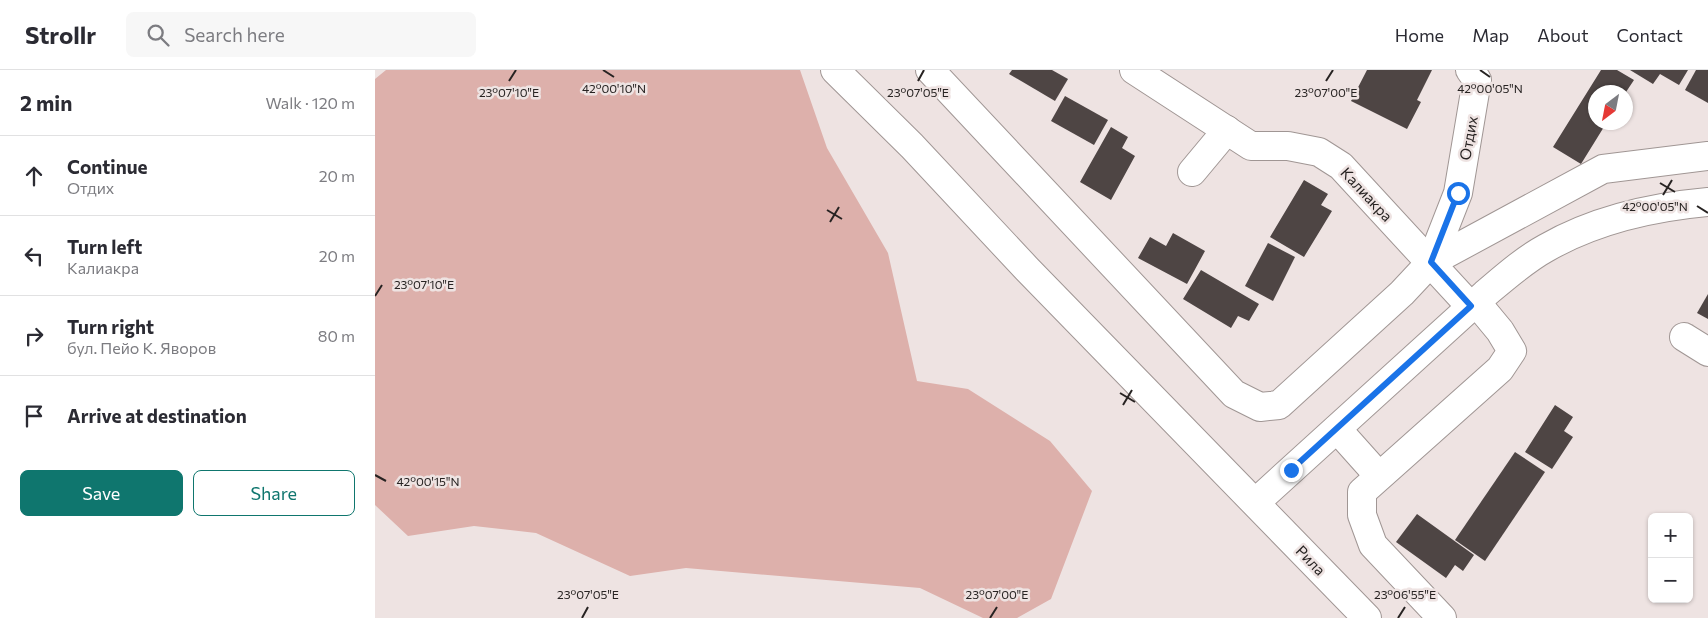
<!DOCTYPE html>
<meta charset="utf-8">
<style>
:root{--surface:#fff;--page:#f7f7f7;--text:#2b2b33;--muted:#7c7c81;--line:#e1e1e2;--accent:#0f766e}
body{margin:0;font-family:Commissioner,sans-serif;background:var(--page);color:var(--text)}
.controls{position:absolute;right:15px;bottom:15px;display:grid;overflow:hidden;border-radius:8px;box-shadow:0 1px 4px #0004}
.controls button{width:45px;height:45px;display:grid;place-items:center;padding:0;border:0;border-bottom:1px solid var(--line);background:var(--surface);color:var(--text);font:25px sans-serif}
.compass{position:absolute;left:1213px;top:15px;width:45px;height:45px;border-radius:50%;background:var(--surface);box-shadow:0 1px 4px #0004;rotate:212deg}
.stop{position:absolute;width:15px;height:15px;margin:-11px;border:4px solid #1a73e8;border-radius:50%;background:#fff}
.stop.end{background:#1a73e8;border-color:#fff;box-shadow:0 1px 5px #0008}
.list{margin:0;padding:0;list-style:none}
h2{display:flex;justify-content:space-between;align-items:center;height:65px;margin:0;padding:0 20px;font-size:21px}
h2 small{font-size:16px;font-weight:400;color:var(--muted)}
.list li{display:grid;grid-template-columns:32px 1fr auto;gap:15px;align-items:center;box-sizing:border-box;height:80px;padding:0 20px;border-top:1px solid var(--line)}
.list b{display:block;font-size:19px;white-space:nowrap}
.list p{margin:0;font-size:16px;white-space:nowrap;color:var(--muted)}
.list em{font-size:16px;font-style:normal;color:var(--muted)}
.actions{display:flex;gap:10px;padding:15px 20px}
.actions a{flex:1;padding:11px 0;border:1px solid var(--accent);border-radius:8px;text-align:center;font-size:18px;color:var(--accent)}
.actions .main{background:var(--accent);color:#fff}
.icon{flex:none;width:28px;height:28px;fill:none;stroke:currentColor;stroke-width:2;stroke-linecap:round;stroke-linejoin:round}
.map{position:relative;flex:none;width:1333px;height:548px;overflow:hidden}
header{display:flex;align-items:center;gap:30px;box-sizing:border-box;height:70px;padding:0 25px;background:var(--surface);border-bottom:1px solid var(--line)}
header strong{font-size:24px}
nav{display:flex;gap:28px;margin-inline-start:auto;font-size:18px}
.search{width:350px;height:45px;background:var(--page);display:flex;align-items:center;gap:12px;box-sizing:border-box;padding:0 18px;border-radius:8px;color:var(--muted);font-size:19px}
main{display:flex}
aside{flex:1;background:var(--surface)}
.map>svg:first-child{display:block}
</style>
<header>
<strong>Strollr</strong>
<div class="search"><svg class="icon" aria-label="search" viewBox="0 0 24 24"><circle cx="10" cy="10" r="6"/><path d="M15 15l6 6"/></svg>Search here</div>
<nav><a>Home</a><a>Map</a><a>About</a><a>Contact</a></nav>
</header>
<main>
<aside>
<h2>2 min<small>Walk · 120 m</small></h2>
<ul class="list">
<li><svg class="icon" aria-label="ahead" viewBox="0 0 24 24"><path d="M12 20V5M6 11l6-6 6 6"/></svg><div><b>Continue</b><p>Отдих</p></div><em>20 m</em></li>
<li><svg class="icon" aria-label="left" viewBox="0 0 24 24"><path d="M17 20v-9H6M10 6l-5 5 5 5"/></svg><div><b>Turn left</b><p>Калиакра</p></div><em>20 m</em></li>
<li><svg class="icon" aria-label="right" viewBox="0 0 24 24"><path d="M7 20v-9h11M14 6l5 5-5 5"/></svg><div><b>Turn right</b><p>бул. Пейо К. Яворов</p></div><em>80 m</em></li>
<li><svg class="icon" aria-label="arrive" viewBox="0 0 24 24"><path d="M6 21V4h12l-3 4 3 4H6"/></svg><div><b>Arrive at destination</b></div></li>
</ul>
<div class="actions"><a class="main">Save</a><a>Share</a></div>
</aside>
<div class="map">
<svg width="1333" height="548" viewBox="0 0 1333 548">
<rect width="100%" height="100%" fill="#eee3e2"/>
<!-- green -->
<polygon fill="#ddb0ab" points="11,0 425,0 452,78 513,183 542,311 593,319 675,371 717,421 676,529 642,548 608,548 545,518 311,498 255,506 161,463 99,456 33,466 0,435 0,9"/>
<!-- building -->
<g fill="#4e4544">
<polygon points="637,0 677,0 693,9 680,31 634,4"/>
<polygon points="992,0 1057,0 1042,30 1046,32 1032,59 976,31"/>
<polygon points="1226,0 1242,0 1259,10 1251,22 1220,22 1220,52 1232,52 1206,94 1178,77"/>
<polygon points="1255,0 1313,0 1304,15 1285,4 1278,14"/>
<polygon points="1321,0 1333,0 1333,33 1310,20"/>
<polygon points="690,26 733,50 719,75 676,51"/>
<polygon points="736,57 753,67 747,78 760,86 736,130 705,112"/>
<polygon points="929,110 953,124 946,135 957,141 929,187 895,167"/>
<polygon points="798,163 830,181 812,214 763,188 775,167 791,176"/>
<polygon points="893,173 920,187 898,231 870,216"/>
<polygon points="826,200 884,234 874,251 863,246 856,258 808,229"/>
<polygon points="1333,224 1333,249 1322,243"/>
<polygon points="1180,335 1198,347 1189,361 1198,367 1177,399 1150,382"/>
<polygon points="1140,382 1170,402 1110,491 1080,470"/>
<polygon points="1042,444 1099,485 1088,501 1080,495 1071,508 1021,472"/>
</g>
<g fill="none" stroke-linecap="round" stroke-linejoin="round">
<defs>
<g id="minor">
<polyline points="460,0 537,76 652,199 992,548"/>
<polyline points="555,0 859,324 885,337 904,335 1027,223 1056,192 1228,99 1333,86"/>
<polyline points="759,0 876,76 913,76 944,82 966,96 1096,237"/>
<polyline points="817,102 852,60"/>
<polyline points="1056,192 1083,123 1102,10 1095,0"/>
<polyline points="1309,267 1333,282"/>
<polyline points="962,359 1004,406"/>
<path d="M881,432L1110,224C1129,208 1149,190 1171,178C1220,150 1277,137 1333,132"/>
<polyline points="1067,548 998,475 987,445 987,422 1125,299 1137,281 1125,261 1101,232"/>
</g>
</defs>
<!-- minor casing -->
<use href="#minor" stroke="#a09694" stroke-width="30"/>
<!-- minor -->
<use href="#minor" stroke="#fff" stroke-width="28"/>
</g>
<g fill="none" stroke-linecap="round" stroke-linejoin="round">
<!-- route -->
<polyline stroke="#1a73e8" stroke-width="6" points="916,400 1096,236 1056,192 1083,123"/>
</g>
<!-- ticks -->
<path fill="none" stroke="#272322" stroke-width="2" d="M228,0L239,7M1105,0L1115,7M134,11L141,0M543,11L549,0M951,11L958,0M1285,113L1300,122M1288,125L1297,110M1322,136L1333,143M452,140L467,149M455,152L464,137M0,226L7,215M745,323L760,332M748,335L757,320M0,405L11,411M207,548L213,537M615,548L622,537M1023,548L1030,537"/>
<g text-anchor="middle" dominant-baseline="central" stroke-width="5" stroke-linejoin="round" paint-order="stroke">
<!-- street labels -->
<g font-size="15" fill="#272322" stroke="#eee3e2">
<text transform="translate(1093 68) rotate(-80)">Отдих</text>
<text transform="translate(992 124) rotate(47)">Калиакра</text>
<text transform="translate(936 490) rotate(46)">Рила</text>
</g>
</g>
<g font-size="12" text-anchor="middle" fill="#272322" stroke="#eee3e2" stroke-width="5" stroke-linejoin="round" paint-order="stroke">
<text x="239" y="23">42°00'10"N</text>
<text x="1115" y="23">42°00'05"N</text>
<text x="134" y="27">23°07'10"E</text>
<text x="543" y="27">23°07'05"E</text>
<text x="951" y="27">23°07'00"E</text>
<text x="1280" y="141">42°00'05"N</text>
<text x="49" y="219">23°07'10"E</text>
<text x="53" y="416">42°00'15"N</text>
<text x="213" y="529">23°07'05"E</text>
<text x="622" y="529">23°07'00"E</text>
<text x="1030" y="529">23°06'55"E</text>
</g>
</svg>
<div class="controls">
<button>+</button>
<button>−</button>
</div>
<svg class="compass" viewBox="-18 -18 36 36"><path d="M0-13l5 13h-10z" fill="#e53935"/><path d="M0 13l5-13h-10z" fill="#7c7c81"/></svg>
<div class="stop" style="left:1083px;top:123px"></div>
<div class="stop end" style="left:916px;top:400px"></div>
</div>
</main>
